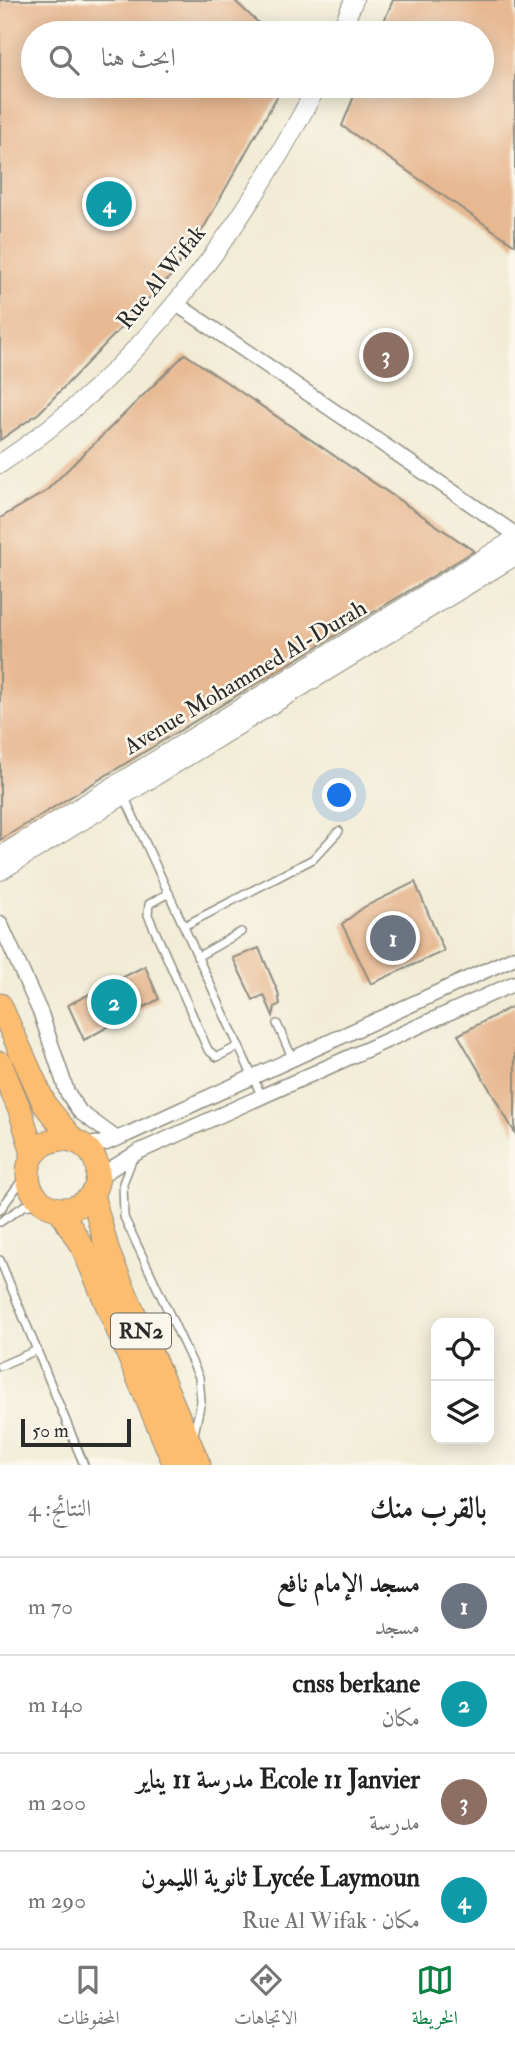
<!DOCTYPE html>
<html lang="ar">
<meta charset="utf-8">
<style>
:root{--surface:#fff;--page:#f6f6f6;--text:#222;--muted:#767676;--line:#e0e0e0;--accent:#0b8043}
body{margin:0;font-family:"IM FELL Double Pica",Amiri,serif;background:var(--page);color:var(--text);direction:rtl}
.controls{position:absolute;right:21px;bottom:21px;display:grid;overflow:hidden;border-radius:14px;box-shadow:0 4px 18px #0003}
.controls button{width:63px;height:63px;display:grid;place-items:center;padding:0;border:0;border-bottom:2px solid var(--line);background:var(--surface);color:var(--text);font:35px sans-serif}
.scale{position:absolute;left:21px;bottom:18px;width:110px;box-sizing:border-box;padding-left:7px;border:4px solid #2b2b2b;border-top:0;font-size:19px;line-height:24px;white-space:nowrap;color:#2b2b2b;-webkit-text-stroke:5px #fbf7ec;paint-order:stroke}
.you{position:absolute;left:340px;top:796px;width:24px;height:24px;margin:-18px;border:5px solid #fff;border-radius:50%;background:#1a73e8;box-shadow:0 0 0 10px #1a73e833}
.badge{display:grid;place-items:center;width:46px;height:46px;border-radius:50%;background:var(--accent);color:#fff;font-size:23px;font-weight:700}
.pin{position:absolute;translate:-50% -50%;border:4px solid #fff;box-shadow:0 2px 7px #0006}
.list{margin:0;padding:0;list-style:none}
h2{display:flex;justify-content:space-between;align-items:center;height:91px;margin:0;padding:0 28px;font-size:30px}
h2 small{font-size:23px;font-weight:400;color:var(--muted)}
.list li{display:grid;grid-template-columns:46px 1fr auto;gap:21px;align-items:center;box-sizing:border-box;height:98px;padding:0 28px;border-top:2px solid var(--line)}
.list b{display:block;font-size:26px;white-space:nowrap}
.list p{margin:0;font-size:23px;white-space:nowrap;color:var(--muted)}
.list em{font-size:23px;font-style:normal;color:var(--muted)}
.icon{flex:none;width:38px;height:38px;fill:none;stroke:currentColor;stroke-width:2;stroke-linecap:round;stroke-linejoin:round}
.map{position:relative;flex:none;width:515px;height:1465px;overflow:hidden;direction:ltr}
.search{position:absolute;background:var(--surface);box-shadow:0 4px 18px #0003;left:21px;right:21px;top:21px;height:77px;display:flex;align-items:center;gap:18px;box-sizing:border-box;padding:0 24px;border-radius:38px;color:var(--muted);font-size:26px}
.sheet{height:483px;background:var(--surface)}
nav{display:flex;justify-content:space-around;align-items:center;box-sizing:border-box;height:98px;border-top:2px solid var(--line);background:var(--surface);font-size:19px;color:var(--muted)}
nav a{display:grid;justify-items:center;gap:4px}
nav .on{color:var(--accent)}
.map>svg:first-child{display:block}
</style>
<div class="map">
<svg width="515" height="1465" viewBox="0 0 515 1465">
<rect width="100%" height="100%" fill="#fbf7ec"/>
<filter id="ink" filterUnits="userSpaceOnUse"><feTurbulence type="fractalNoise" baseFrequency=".0143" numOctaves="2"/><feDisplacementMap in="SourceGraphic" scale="14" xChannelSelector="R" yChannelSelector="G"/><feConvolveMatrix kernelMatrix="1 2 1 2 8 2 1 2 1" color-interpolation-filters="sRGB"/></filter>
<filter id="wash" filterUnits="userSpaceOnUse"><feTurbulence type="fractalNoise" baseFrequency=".00686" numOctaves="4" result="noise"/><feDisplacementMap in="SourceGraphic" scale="28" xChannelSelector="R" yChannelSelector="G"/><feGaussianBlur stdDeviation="1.57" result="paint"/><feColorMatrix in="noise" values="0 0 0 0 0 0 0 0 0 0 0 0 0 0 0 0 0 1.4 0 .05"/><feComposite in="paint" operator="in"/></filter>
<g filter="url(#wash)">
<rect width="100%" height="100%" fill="#f2ecd6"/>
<g id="blocks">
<!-- building -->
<g fill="#e7b891">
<polygon points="0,0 234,0 269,33 33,33 33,86 283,86 203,229 169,278 39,413 0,440"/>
<polygon points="393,0 515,0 515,245 342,126 358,86 482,86 482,33 379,33"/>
<polygon points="185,354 474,551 0,840 0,518 45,492"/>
<polygon points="415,882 444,951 371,984 342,924 364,907"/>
<polygon points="259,948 278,992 280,1004 275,1007 273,1016 264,995 253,1000 233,958"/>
<polygon points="145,966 159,999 84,1040 68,1005"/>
<polygon points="515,1005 515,1133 458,1035"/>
</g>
</g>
</g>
<g filter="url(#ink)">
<use href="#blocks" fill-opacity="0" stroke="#8e8c80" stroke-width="2"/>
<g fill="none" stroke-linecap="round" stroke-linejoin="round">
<defs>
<g id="service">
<polyline points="124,796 262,1097"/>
<polyline points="169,893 149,904 148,915 208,1050 217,1057 239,1046"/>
<polyline points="184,926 313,859 339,831"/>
<polyline points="197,957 241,932"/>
<polyline points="277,1024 292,1057"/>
<polyline points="133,1158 123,1183 124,1217 199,1377 201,1401 194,1434"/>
<polyline points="0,1210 28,1172"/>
<polyline points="0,1222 24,1206 43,1203"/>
<polyline points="0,1260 84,1465"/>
<polyline points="0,1366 37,1350"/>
</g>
<g id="minor">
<polyline points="175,303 515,534"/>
<polyline points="0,923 41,1014 67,1092 80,1112 117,1139"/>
<polyline points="82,1145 106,1143 128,1134 515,957"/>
<polyline points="98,1177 138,1152 515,983"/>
</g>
<g id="tertiary">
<polyline points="340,33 354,0"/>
<path d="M0,464C138,373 242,231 317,86"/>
<polyline points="0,856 515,539"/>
<polyline points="0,871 515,556"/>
</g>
<g id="trunk">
<polyline points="0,1005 45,1105 74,1141"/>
<polyline points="0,1063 21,1113 33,1154"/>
<circle cx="63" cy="1174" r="35"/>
<polyline points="92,1194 109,1255 199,1465"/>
<polyline points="60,1210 84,1250 175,1465"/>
</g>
</defs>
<!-- service casing -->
<use href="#service" stroke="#8e8c80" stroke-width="10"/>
<!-- minor casing -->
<use href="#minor" stroke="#8e8c80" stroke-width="17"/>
<!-- tertiary casing -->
<use href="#tertiary" stroke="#8e8c80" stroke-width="20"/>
<!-- trunk casing -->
<use href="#trunk" stroke="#8e8c80" stroke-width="25"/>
<!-- service -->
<use href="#service" stroke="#fff" stroke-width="7"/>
<!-- minor -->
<use href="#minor" stroke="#fff" stroke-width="14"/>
<!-- tertiary -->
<use href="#tertiary" stroke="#fff" stroke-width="18"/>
<!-- trunk -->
<use href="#trunk" stroke="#fcbd6f" stroke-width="23"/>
</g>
</g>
<g text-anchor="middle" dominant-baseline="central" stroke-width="5" stroke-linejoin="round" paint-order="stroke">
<!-- shield labels -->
<rect fill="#fbf7ec" stroke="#696865" stroke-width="2" x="111" y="1313.5" width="60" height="35" rx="5"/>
<g font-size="21" font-weight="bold" fill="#2b2b2b">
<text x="141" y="1331">RN2</text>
</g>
<!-- street labels -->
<g font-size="23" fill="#2b2b2b" stroke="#fbf7ec">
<text transform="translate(161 277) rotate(-51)">Rue Al Wifak</text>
<text transform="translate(245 677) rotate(-31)">Avenue Mohammed Al-Durah</text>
</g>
</g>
</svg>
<div class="controls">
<button><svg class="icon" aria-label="locate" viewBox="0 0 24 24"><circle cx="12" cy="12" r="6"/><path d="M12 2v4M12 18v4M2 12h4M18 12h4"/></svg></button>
<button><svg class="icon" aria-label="layers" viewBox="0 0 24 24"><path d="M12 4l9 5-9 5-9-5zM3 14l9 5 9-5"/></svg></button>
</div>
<div class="scale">50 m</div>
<div class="you"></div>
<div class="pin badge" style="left:393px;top:938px;background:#6b7280">1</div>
<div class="pin badge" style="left:114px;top:1002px;background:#0f9aa8">2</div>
<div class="pin badge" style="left:386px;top:355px;background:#8d6e63">3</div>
<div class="pin badge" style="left:109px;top:204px;background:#0f9aa8">4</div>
<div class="search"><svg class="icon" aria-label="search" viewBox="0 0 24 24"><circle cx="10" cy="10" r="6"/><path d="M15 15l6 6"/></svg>ابحث هنا</div>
</div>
<section class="sheet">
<h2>بالقرب منك<small>النتائج: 4</small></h2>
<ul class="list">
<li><span class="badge" style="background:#6b7280">1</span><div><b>مسجد الإمام نافع</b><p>مسجد</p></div><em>70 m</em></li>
<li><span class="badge" style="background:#0f9aa8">2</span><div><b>cnss berkane</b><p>مكان</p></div><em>140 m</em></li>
<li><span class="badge" style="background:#8d6e63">3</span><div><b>Ecole 11 Janvier مدرسة 11 يناير</b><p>مدرسة</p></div><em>200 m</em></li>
<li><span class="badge" style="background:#0f9aa8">4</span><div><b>Lycée Laymoun ثانوية الليمون</b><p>مكان · Rue Al Wifak</p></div><em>290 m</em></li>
</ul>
</section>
<nav>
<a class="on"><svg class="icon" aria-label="map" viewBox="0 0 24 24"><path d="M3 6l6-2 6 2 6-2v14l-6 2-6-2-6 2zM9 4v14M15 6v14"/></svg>الخريطة</a>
<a><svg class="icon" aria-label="directions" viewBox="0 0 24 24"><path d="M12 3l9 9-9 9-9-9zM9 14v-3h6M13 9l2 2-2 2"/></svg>الاتجاهات</a>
<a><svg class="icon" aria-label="saved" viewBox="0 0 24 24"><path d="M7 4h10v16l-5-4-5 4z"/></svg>المحفوظات</a>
</nav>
